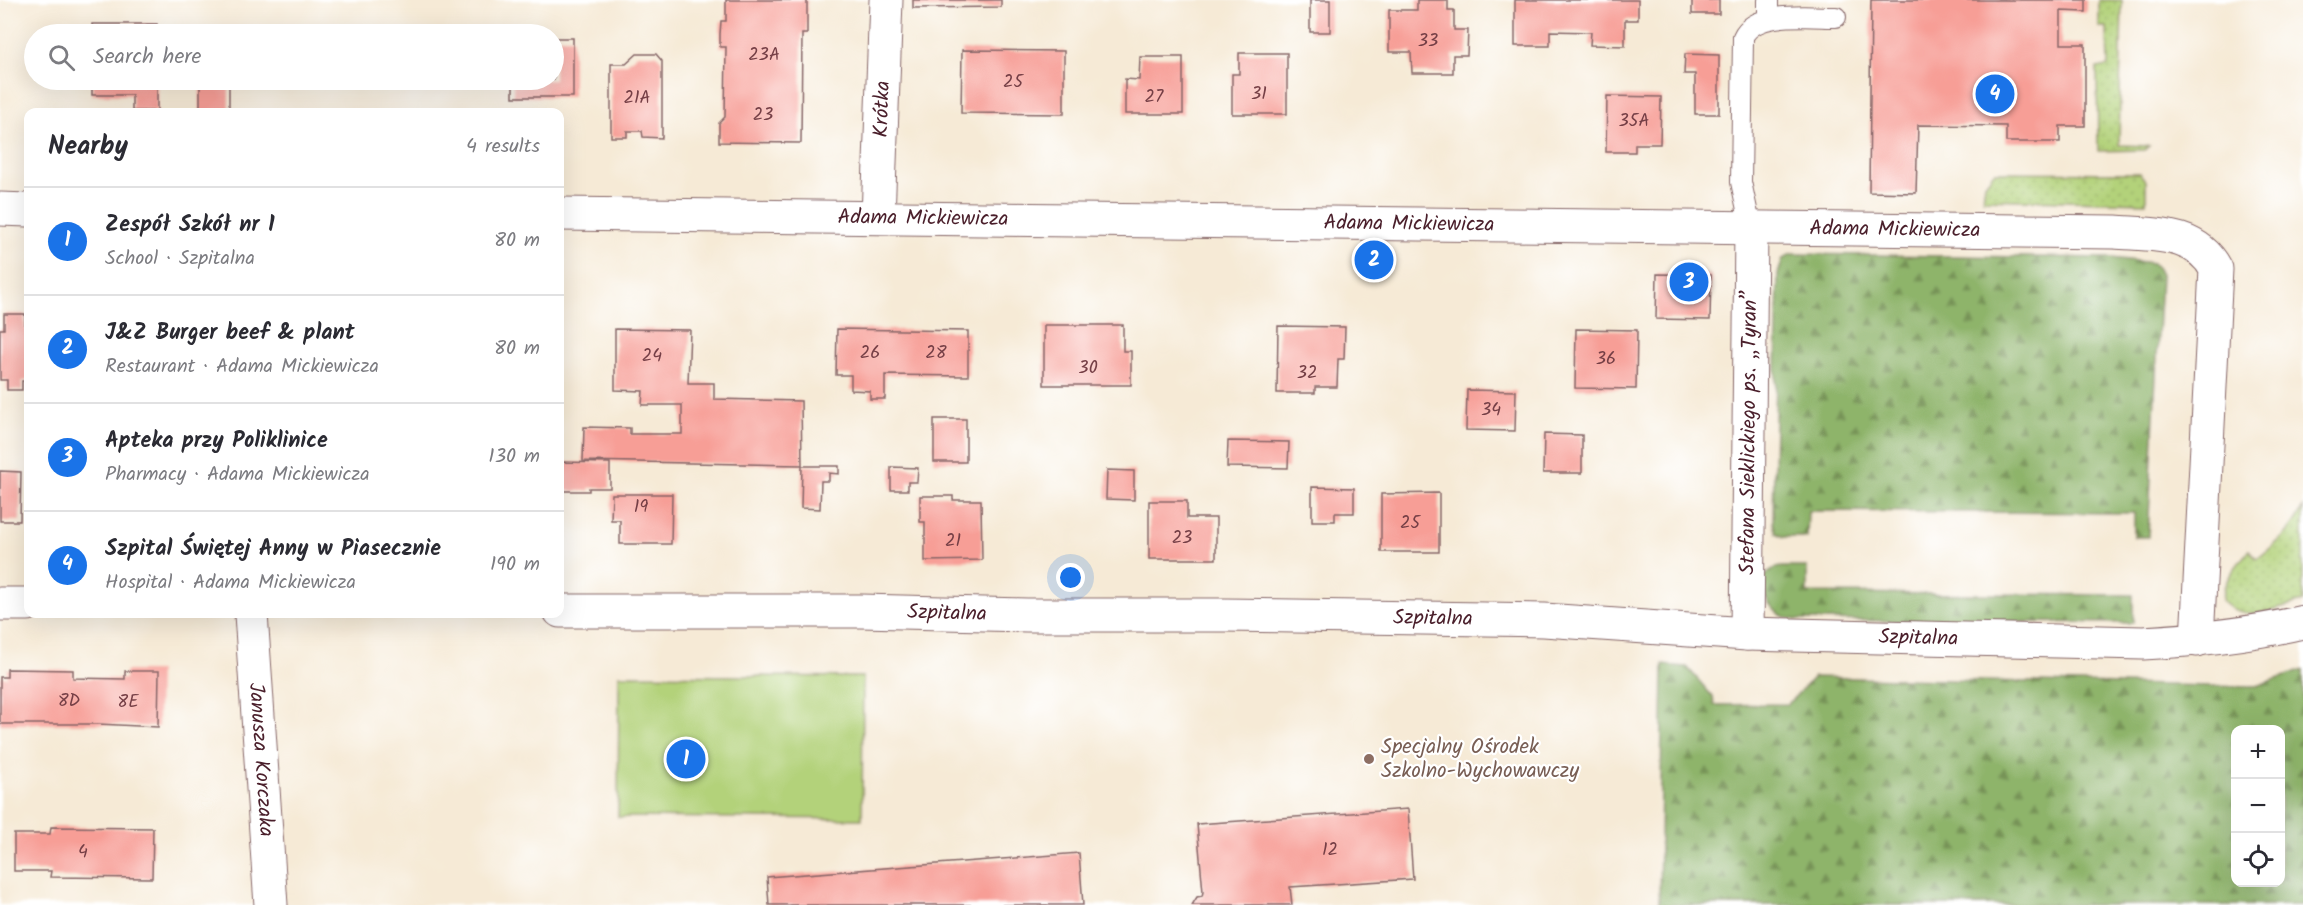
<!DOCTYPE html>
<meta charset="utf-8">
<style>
:root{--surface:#fff;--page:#f2f2f3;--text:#2b2b33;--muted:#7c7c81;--line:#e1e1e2;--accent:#1a73e8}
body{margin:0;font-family:Kalam,sans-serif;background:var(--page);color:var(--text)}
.controls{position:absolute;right:18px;bottom:18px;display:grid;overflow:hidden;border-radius:12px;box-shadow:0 6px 24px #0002}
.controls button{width:54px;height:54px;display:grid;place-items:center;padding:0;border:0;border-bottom:2px solid var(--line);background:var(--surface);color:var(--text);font:30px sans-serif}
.you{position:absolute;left:1071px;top:578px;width:21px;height:21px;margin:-15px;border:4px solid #fff;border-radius:50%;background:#1a73e8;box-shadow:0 0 0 9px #1a73e833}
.badge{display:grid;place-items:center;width:39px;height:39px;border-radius:50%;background:var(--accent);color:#fff;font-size:20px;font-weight:700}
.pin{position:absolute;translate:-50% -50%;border:3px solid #fff;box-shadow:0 2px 6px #0006}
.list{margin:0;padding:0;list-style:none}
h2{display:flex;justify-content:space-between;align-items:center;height:78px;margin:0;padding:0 24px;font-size:26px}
h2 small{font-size:20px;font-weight:400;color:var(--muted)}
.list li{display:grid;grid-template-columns:39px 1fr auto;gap:18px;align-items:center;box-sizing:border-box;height:108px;padding:0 24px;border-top:2px solid var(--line)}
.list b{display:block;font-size:22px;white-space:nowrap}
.list p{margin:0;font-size:20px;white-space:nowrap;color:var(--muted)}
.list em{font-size:20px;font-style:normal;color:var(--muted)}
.icon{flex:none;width:33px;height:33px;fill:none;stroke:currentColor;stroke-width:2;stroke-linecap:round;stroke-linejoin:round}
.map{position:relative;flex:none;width:2303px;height:905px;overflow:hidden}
.search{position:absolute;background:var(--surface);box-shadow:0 6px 24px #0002;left:24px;top:24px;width:540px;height:66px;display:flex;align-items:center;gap:15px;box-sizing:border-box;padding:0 21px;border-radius:33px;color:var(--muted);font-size:22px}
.panel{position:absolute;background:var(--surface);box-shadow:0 6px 24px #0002;left:24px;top:108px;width:540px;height:510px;border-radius:12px}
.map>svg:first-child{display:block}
</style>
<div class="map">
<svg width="2303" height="905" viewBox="0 0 2303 905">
<defs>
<pattern id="grass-dots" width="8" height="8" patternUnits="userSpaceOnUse" patternTransform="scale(1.5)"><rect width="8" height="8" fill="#b3d27a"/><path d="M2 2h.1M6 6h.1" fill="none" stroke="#9bb46a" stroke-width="1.8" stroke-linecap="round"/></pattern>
<pattern id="forest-firs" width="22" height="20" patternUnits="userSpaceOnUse" patternTransform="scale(1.5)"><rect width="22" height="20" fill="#8eb46a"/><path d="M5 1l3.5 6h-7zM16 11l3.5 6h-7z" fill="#769257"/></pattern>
</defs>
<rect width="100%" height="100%" fill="#fff"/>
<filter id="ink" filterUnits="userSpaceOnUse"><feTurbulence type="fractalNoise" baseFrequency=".0167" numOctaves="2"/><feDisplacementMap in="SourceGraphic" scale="12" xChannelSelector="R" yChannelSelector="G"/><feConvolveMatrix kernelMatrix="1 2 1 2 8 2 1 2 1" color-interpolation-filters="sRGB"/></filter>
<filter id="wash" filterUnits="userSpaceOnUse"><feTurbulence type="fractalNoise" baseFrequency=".008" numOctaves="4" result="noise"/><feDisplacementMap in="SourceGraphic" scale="24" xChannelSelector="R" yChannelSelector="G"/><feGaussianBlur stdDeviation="1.35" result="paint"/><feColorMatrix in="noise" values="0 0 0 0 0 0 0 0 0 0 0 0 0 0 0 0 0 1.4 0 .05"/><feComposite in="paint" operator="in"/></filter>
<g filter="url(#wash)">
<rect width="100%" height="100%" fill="#f6ead6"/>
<!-- grass -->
<g fill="url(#grass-dots)" stroke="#7e7852" stroke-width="1.5">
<polygon points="2099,0 2122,0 2119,145 2149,146 2145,150 2098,151 2097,68 2108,66 2107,27 2099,27"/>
<polygon points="1994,172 2139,173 2146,181 2146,203 1983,199 1985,184"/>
<path d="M2303,506V602C2276,609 2245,624 2222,601C2222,580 2237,566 2249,550L2257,559C2276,544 2295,530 2303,506Z"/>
</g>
<!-- forest -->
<g fill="url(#forest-firs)" stroke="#6c6a4a" stroke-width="1.5" fill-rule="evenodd">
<polygon points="1791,254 2112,258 2152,263 2157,267 2161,275 2148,537 2134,537 2134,513 1808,511 1807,537 1783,537 1776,533 1773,522 1778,274 1783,259"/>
<path d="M1782,567H1807V593L2133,595V623L1797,620C1793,619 1787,619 1783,616C1763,606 1751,570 1782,567Z"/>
<path d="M1663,665L1687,667L1713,697L1714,705L1788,704L1814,677L2253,687L2303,670V905H1659ZM2236,730H2280V882H2236Z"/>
</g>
<!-- garden -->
<polygon fill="#b3d27a" stroke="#7e7852" stroke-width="1.5" points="619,675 863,677 862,819 618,817"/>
<g id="blocks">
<!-- building -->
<g fill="#f79e96">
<polygon points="726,0 807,0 807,34 802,34 801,143 719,142 719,123 725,117 726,47 720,47 720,34 721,21 726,21"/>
<polygon points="913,0 1001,0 1001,7 913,8"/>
<rect x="1310" y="0" width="20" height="32"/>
<polygon points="1417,0 1448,0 1448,10 1454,10 1454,30 1468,30 1467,55 1453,55 1453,73 1412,73 1411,52 1389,52 1389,10 1417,10"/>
<polygon points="1515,0 1638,0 1638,20 1625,20 1625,46 1590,45 1591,32 1550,31 1550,46 1515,46"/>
<rect x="1692" y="0" width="27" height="14"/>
<polygon points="1871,0 2086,0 2086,12 2061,11 2061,44 2085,44 2085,126 2060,126 2060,142 2006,142 2006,126 1918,125 1916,193 1869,192"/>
<rect x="92" y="24" width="65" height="10"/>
<rect x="514" y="32" width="35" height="2"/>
<polygon points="554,38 573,38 573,97 513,97 513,80 554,80"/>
<polygon points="962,50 1064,51 1064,114 961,113"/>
<polygon points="1239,53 1287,53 1287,114 1232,114 1232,74 1239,74"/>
<polygon points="637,54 656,54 662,61 662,138 643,137 642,131 627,131 627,137 611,137 611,64 626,64"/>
<polygon points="1685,54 1719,55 1719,114 1695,114 1695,74 1684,74"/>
<polygon points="1140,57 1183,57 1183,114 1125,114 1125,79 1139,80"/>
<polygon points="92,80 157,80 157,111 132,111 132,95 92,95"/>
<rect x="200" y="80" width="29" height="32"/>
<polygon points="1607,96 1661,97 1660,144 1635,144 1635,152 1606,152"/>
<polygon points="1657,274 1711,275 1710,320 1656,319"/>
<polygon points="4,314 25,314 25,329 28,329 28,381 22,381 22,390 7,390 7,380 0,380 0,329 4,329"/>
<polygon points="1044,325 1123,325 1123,351 1131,351 1131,385 1044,385"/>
<polygon points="1278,326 1345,327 1344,359 1338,359 1337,387 1315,387 1315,393 1277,393"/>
<polygon points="615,329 690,330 688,383 714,383 714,399 801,401 802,465 583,461 584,427 630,428 630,434 682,434 682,405 642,405 643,391 615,390"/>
<polygon points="837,329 968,331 968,376 885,375 885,399 870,399 870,391 851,390 851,375 836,375"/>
<polygon points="1576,329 1637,330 1636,389 1575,388"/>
<polygon points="1467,390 1516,391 1515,431 1466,430"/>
<rect x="934" y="419" width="32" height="43"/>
<polygon points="1544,434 1582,435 1582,473 1543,473"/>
<polygon points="1228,441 1289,442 1288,468 1227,467"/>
<polygon points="560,462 610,463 610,488 589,488 589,491 560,491"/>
<polygon points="802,466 839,466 839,474 829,473 829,481 821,481 820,509 801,508"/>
<polygon points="891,467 918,468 917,482 908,482 908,490 891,490"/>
<polygon points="1107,470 1134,471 1134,500 1106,499"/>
<polygon points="0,471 21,472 20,521 0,521"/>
<polygon points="1312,487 1354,488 1354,513 1335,513 1335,521 1312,521"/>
<polygon points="1439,493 1439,552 1381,552 1381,494"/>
<polygon points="612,494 672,494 671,544 620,544 620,520 611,520"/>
<polygon points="920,496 953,496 953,500 981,500 982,560 925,561 925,522 920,522"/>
<polygon points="1149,501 1187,501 1187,518 1216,518 1216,559 1149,559"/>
<polygon points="7,669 73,670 73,678 125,679 125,671 159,671 158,727 98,724 0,724 0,677 7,677"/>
<polygon points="1408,809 1413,879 1290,887 1292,905 1192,905 1197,897 1202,896 1203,892 1197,824"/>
<polygon points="51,827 153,828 152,878 50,877 51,871 14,871 14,834 50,834"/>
<polygon points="1079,853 1083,905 769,905 767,877"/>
</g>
</g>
</g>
<g filter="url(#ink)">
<use href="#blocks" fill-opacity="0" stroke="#866667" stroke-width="1.5"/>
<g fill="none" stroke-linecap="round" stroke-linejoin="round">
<defs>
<g id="lane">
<polyline points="1768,0 1768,18"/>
<path d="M1751,228L1741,182L1743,37C1755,10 1810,17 1836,17"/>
</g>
<g id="street">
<polyline points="0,209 28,210"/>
<path id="s1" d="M560,214L2115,232C2152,235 2196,231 2216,269L2197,640"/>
<path id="s2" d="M878,217L886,0"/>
<polyline points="0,604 28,604"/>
<path id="s3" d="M560,611H861L1027,615H1225L1544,620L1747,634L2143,643C2197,640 2250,634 2303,622"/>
<path id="s4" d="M251,614L271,905"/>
<path id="s5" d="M1747,634L1751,228"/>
</g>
</defs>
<!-- lane casing -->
<use href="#lane" stroke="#866667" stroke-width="22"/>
<!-- street casing -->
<use href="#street" stroke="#866667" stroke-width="35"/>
<!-- lane -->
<use href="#lane" stroke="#fff" stroke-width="20"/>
<!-- street -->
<use href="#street" stroke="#fff" stroke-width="33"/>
</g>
</g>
<!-- markers -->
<circle fill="#8d6e63" stroke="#fff" stroke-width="2" cx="1369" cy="759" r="6"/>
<g text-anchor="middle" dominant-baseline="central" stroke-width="4.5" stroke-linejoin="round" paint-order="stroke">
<!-- number labels -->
<g font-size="18" fill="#753f46">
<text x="1428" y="41">33</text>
<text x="764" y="55">23A</text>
<text x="1013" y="82">25</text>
<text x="1259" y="94">31</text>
<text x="1154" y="97">27</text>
<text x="637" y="98">21A</text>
<text x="763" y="115">23</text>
<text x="1634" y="121">35A</text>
<text x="870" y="353">26</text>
<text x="936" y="353">28</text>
<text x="652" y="356">24</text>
<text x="1606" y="359">36</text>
<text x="1088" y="368">30</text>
<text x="1307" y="373">32</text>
<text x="1491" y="410">34</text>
<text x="641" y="507">19</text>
<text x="1410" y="523">25</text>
<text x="1182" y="538">23</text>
<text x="953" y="541">21</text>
<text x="69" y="701">8D</text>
<text x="128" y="702">8E</text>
<text x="1330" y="850">12</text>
<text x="83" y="852">4</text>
</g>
<!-- street labels -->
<g font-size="21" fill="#4a1f2b" stroke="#fff">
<text stroke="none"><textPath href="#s2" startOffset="108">Krótka</textPath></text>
<text stroke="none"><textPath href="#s1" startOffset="363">Adama Mickiewicza</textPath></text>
<text stroke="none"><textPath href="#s1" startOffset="849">Adama Mickiewicza</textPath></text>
<text stroke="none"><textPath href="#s1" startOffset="1335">Adama Mickiewicza</textPath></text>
<text stroke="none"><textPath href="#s5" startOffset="202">Stefana Sieklickiego ps. „Tyran”</textPath></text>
<text stroke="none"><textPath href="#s3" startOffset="387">Szpitalna</textPath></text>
<text stroke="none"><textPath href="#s3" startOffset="873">Szpitalna</textPath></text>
<text stroke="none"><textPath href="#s3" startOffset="1359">Szpitalna</textPath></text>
<text stroke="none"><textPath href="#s4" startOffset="146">Janusza Korczaka</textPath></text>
</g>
<!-- education labels -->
<g font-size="21" fill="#785e54" stroke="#fff" text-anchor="start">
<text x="1381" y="747">Specjalny Ośrodek<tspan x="1381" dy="24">Szkolno-Wychowawczy</tspan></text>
</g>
</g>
</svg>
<div class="controls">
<button>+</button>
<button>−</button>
<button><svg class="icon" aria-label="locate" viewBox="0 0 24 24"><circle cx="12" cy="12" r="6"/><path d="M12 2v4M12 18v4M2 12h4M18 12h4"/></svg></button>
</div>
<div class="you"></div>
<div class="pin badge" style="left:686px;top:759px">1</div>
<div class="pin badge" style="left:1374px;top:260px">2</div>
<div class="pin badge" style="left:1689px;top:282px">3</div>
<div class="pin badge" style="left:1995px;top:94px">4</div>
<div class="search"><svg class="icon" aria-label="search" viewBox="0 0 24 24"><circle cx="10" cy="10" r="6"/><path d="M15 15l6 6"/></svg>Search here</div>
<section class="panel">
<h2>Nearby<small>4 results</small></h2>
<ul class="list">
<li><span class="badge">1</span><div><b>Zespół Szkół nr 1</b><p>School · Szpitalna</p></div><em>80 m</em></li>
<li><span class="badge">2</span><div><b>J&amp;Z Burger beef &amp; plant</b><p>Restaurant · Adama Mickiewicza</p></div><em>80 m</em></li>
<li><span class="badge">3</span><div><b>Apteka przy Poliklinice</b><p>Pharmacy · Adama Mickiewicza</p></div><em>130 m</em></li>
<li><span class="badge">4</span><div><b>Szpital Świętej Anny w Piasecznie</b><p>Hospital · Adama Mickiewicza</p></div><em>190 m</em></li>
</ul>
</section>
</div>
